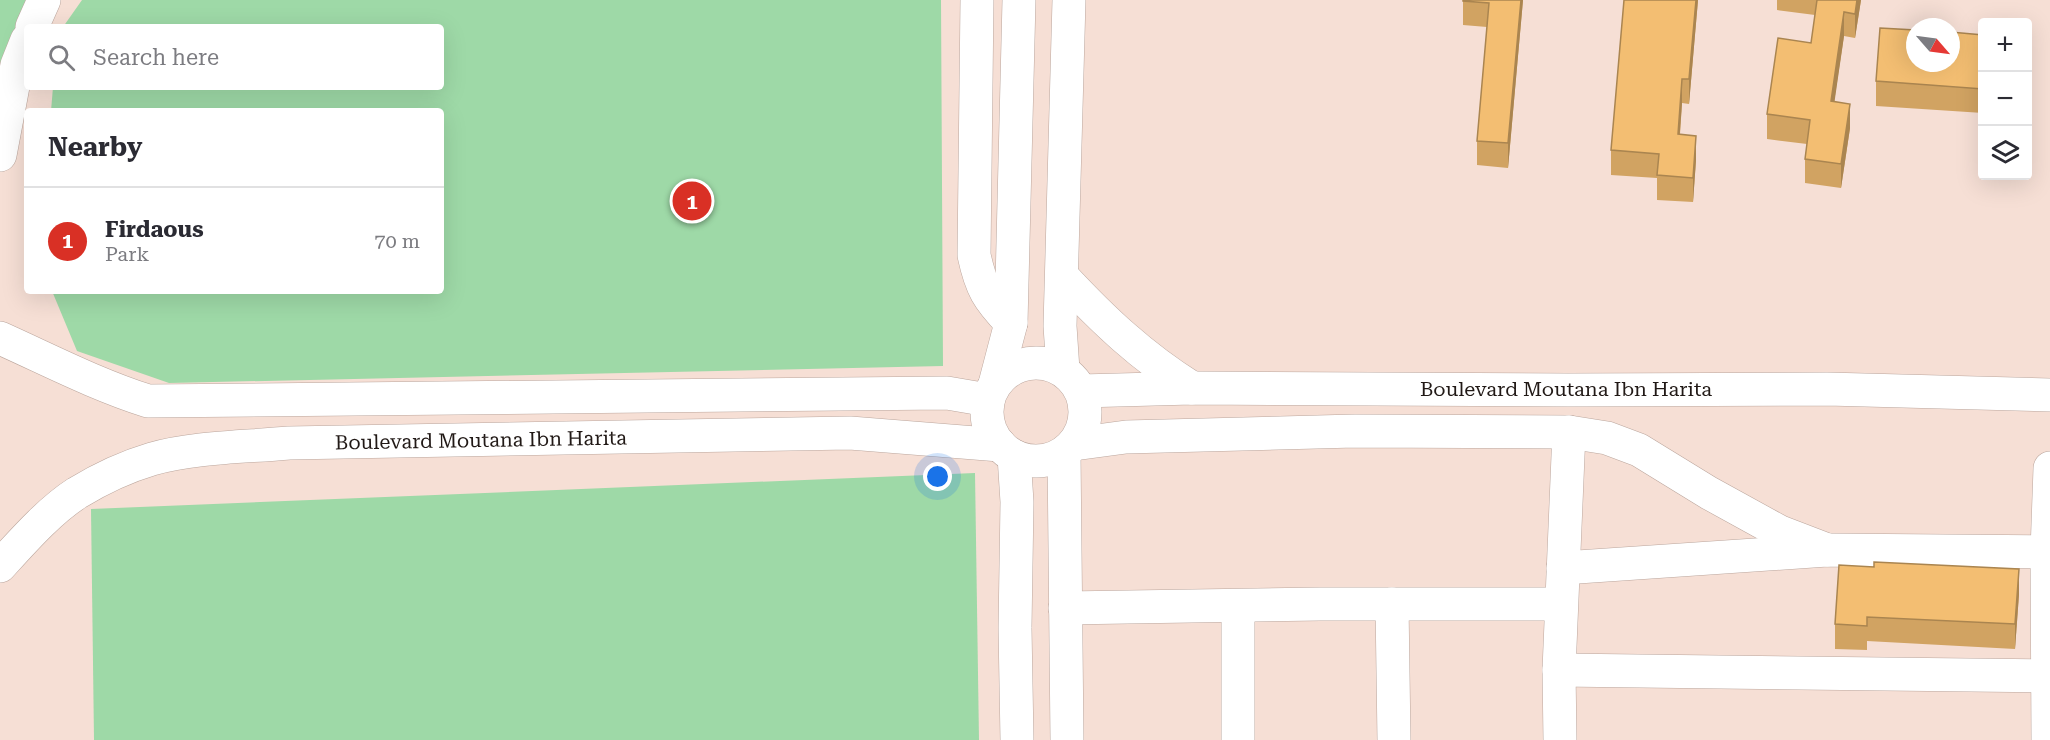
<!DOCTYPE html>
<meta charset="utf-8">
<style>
:root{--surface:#fff;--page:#f2f2f3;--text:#2b2b33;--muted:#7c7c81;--line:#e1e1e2;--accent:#d93025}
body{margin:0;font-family:"Roboto Serif",serif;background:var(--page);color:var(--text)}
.controls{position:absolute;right:18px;top:18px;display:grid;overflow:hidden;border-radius:6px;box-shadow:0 6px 24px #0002}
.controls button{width:54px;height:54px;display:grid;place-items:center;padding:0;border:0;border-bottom:2px solid var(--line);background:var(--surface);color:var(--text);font:30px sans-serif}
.compass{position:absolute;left:1906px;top:18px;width:54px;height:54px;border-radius:50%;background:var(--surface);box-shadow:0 6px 24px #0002;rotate:118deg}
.you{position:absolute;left:938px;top:477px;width:21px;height:21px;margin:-15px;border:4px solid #fff;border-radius:50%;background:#1a73e8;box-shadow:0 0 0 9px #1a73e833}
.badge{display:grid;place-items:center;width:39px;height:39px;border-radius:50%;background:var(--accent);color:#fff;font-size:20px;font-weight:700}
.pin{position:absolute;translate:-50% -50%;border:3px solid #fff;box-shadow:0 2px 6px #0006}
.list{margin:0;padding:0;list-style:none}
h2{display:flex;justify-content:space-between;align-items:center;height:78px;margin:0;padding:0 24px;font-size:26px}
h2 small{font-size:20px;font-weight:400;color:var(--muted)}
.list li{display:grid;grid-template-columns:39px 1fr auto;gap:18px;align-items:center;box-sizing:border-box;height:108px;padding:0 24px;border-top:2px solid var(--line)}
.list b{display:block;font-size:22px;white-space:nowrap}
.list p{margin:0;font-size:20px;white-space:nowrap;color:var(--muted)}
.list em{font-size:20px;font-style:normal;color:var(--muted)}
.icon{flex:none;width:33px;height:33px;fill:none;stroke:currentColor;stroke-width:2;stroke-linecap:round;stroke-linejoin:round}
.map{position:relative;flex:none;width:2050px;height:740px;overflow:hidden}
.search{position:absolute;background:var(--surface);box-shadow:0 6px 24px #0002;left:24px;top:24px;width:420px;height:66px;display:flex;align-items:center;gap:15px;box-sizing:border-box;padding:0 21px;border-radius:6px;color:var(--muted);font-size:22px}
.panel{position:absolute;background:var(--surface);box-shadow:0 6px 24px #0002;left:24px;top:108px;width:420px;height:186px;border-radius:6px}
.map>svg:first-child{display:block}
</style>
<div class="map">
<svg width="2050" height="740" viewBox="0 0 2050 740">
<rect width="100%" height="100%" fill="#f6dfd5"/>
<!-- green -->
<g fill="#9ed9a7">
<polygon points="0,0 44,0 0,155"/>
<polygon points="82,0 941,0 943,366 169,383 77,351 52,291 441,291 441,111 51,111 53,87 441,87 441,27 63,27"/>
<polygon points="975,473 979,740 94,740 91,509"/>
</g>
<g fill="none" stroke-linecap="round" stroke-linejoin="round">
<defs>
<g id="minor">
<path d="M977,0L974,255C981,288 988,299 1011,323"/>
<polyline points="32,27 44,0"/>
<polyline points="0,155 17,65 27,40"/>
<path d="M1062,276C1103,320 1141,356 1192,388"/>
<path d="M0,338C49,360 97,385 148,401L947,393L988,400"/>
<circle cx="1036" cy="412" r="49"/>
<polyline points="1063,370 1060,326 1069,0"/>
<polyline points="995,384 1011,323 1019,0"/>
<polyline points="1081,391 1192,388 1568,390 1827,389 2050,395"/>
<polyline points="1074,444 1126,437 1355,431 1569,432 1607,438 1639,450 1709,493 1780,532 1827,550"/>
<polyline points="1064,453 1067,740"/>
<polyline points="1014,456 1017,502 1015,628 1017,740"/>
<path d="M0,566C22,542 49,511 77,493C100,479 125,467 152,459C193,447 246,447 289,443L850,433L1000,445"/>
<polyline points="1563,568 1827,550 2050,552"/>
<polyline points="1392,604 1394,740"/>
<polyline points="1238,606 1238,740"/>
<polyline points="1065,608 1320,604 1561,604"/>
<polyline points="1559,670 2048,676"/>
<polyline points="1560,740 1559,670 1569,432"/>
<polyline points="2048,740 2047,552 2050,468"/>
</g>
</defs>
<!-- minor casing -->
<use href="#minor" stroke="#bba69d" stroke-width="34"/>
<!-- minor -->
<use href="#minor" stroke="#fff" stroke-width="33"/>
</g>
<!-- wall -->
<g fill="#d1a362">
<polygon points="1463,0 1523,0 1508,168 1477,165 1477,141 1487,27 1463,25"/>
<polygon points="1698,0 1689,104 1682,103 1680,134 1696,160 1693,202 1657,200 1657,178 1611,175 1611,150"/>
<polygon points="1777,0 1861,0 1855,38 1844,36 1834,102 1850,128 1841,188 1805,183 1805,159 1807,144 1767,139 1767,114 1811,43 1815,15 1777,10"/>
<polygon points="1983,35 1983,113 1876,106 1876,81"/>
<polygon points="1839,565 2019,594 2015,649 1867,641 1867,650 1835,649 1835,624"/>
</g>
<!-- shaded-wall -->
<g fill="#aa8550">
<polygon points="1521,0 1523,0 1508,168 1508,143"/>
<polygon points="1696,0 1698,0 1689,104 1689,79"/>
<polygon points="1857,0 1861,0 1855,38 1855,14"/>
<polygon points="1844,12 1844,36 1831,126 1831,101"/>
<polygon points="1682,79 1682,103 1678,158 1678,134"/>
<polygon points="1850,104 1850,128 1841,188 1841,164"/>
<polygon points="1696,136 1696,160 1693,202 1693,178"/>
<polygon points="2019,569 2019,594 2015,649 2015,624"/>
</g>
<!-- building -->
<g fill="#f3be72" stroke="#aa8550" stroke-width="1.5">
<polygon points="1463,0 1521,0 1508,143 1477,141 1489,3 1463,1"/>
<polygon points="1624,0 1696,0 1689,79 1682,79 1678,134 1696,136 1693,178 1657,175 1659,154 1611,150"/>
<polygon points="1817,0 1857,0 1855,14 1844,12 1831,101 1850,104 1841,164 1805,159 1810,120 1767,114 1778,38 1811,43"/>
<polygon points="1880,28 1915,30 1915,63 1951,63 1951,32 1983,35 1983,89 1876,81"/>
<polygon points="1874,562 2019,569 2015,624 1867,617 1867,626 1835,624 1839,565 1874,567"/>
</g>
<g text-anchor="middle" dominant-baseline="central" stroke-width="4.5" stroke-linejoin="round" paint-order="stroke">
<!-- street labels -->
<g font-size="20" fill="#211916" stroke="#fff">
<text x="1566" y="389">Boulevard Moutana Ibn Harita</text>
<text transform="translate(481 440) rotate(-1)">Boulevard Moutana Ibn Harita</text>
</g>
</g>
</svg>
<div class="controls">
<button>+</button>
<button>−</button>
<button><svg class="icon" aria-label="layers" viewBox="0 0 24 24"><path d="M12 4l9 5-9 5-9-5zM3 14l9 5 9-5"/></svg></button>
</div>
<svg class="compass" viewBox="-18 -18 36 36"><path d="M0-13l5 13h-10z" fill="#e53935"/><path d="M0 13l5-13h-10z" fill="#7c7c81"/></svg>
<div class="you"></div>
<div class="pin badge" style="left:692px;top:201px">1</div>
<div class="search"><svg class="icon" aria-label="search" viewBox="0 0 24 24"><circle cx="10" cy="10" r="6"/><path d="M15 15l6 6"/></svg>Search here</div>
<section class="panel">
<h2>Nearby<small></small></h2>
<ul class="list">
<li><span class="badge">1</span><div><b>Firdaous</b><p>Park</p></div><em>70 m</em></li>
</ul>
</section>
</div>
